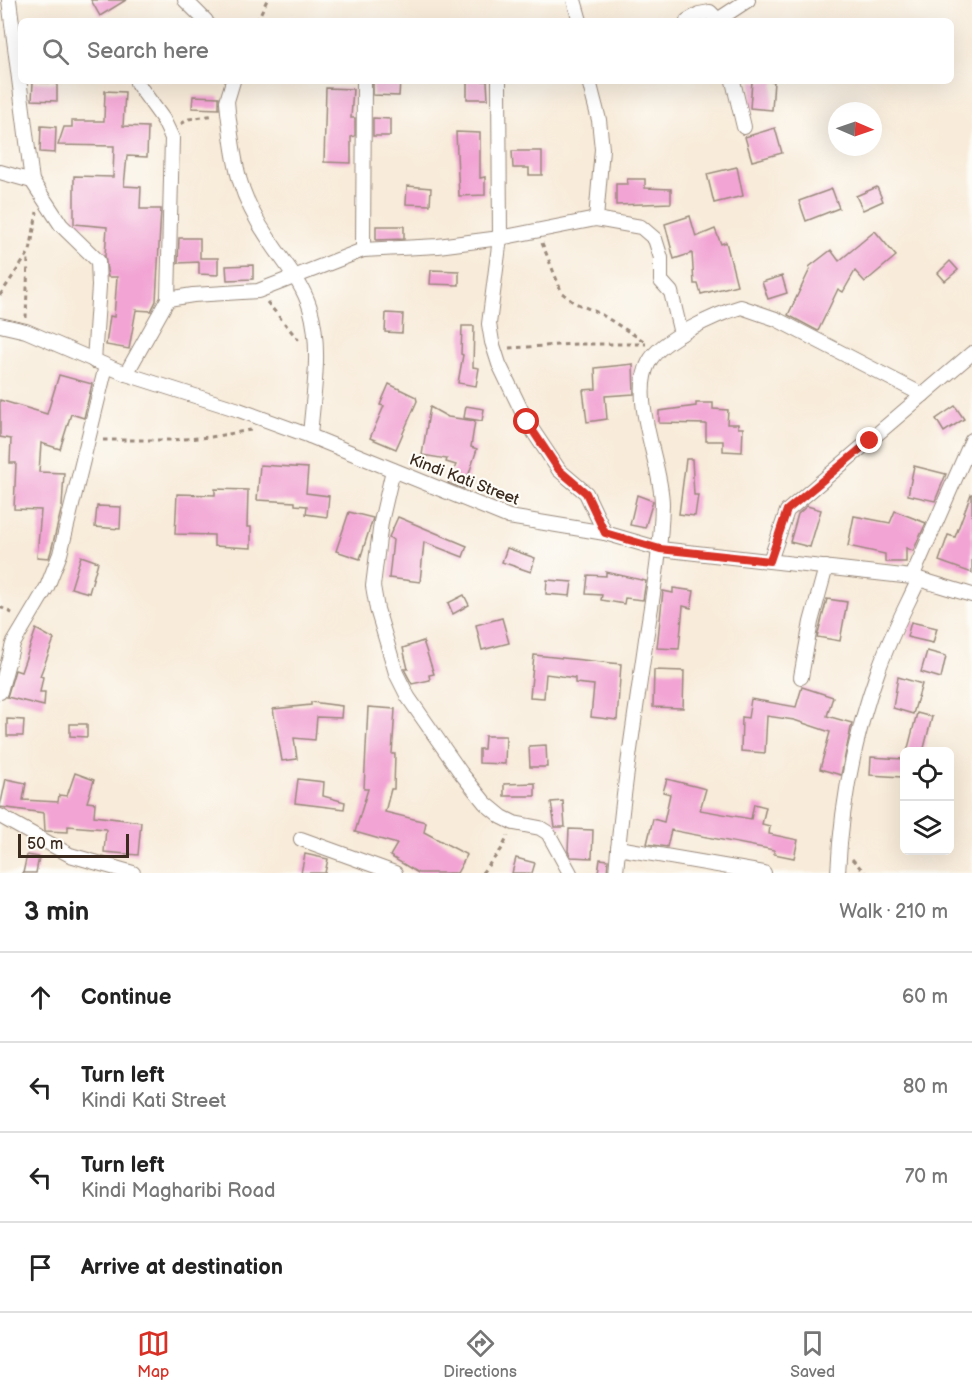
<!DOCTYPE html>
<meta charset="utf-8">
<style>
:root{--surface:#fff;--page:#f6f6f6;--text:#222;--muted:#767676;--line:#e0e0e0;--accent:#d93025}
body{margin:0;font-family:"Balsamiq Sans",sans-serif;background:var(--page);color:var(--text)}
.controls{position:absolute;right:18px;bottom:18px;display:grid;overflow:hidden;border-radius:9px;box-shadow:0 6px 24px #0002}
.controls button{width:54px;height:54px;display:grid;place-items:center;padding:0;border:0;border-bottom:2px solid var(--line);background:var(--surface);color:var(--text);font:30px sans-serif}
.compass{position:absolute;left:828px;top:102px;width:54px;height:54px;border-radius:50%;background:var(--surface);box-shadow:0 6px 24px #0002;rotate:92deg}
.scale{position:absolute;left:18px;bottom:15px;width:111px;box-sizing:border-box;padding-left:6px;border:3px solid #3b2a1e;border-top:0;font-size:16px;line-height:21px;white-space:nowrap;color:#3b2a1e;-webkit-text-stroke:4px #fdfcf7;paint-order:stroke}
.stop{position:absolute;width:18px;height:18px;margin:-14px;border:4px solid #d93025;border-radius:50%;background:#fff}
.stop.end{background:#d93025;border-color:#fff;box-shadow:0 2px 6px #0008}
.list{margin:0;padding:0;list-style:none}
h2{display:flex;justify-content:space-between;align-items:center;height:78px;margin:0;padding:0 24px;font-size:26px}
h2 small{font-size:20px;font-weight:400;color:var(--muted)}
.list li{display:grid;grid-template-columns:39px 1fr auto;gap:18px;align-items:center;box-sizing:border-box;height:90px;padding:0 24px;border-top:2px solid var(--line)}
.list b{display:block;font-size:22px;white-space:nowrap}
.list p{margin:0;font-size:20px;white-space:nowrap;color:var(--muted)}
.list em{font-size:20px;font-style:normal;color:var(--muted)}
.icon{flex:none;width:33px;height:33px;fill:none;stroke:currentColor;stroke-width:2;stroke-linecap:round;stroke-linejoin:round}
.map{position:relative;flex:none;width:972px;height:873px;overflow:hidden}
.search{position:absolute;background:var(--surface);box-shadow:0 6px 24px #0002;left:18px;right:18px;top:18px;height:66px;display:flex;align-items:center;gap:15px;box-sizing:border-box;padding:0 21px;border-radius:9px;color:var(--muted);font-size:22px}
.sheet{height:438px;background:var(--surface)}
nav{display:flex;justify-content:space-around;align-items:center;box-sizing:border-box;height:84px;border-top:2px solid var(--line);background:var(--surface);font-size:16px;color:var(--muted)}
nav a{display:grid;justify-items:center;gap:3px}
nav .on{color:var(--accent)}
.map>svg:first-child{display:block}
</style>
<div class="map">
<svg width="972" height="873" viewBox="0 0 972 873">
<rect width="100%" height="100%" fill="#fdfcf7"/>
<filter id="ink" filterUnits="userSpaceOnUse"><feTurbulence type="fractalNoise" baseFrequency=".0167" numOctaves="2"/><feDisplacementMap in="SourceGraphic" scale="12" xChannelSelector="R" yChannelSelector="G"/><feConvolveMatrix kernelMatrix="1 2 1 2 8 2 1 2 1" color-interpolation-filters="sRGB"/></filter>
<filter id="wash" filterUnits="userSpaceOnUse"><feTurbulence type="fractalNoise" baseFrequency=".008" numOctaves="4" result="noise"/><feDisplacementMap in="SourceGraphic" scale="24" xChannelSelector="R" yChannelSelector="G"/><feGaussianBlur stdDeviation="1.35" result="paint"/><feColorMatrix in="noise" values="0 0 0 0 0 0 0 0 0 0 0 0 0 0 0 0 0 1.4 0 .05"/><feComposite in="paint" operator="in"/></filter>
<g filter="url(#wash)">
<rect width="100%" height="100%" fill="#f8ebd9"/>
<g id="blocks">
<!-- building -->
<g fill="#f2a5d4">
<polygon points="91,0 126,0 100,16"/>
<polygon points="373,81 400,81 399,96 373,95"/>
<polygon points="467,81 487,81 488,99 467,99"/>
<polygon points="752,81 774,81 772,110 750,108"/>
<polygon points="33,82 57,83 57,101 32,100"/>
<polygon points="326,88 353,89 351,118 355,118 355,136 351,137 351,163 324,162"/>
<polygon points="105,91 125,92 123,126 148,127 147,157 127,156 124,186 141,187 140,209 161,209 156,301 151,311 136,310 129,349 106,345 110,316 114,317 117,277 108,277 105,256 107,227 74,224 74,176 113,177 114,146 58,145 64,127 72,127 72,121 104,121"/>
<polygon points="193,96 219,97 219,109 192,108"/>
<polygon points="373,118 390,119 390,136 373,136"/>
<polygon points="41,126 56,127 55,153 40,152"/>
<polygon points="775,128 782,153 752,161 745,137"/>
<polygon points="456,132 480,133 480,178 485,177 485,195 459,196"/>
<polygon points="512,151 542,151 542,175 529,175 529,168 513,168"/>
<polygon points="737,167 743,196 714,203 707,174"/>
<polygon points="627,179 645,179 645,188 671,189 671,203 616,205 616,184 628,184"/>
<polygon points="407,186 431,188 430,205 406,204"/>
<polygon points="877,187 883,201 863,210 856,196"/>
<polygon points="832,189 839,208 806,221 799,201"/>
<polygon points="690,216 696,237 715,229 721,244 726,242 737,285 701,294 698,284 694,284 692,253 674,259 665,224"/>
<polygon points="376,226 404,226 404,239 376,240"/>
<polygon points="875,231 896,256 865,282 855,271 843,292 838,289 818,331 788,315 810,269 809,267 831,250 839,261"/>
<polygon points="179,238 200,238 200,258 218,258 218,275 199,274 199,262 178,263"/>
<polygon points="950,261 958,270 945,281 938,273"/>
<polygon points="253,265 253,279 227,280 226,266"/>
<polygon points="431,270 459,271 459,285 430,284"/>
<polygon points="782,276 787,293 768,299 762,282"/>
<polygon points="386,313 403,314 402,333 385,332"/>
<polygon points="462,326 474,326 473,367 479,368 476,386 458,383 463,355 461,354"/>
<polygon points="633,364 634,394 605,396 607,419 587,422 583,390 596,389 595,368"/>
<polygon points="59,375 92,384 84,418 71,414 60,449 41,443 39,472 64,473 62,507 51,551 49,558 37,557 41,510 14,509 16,463 10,463 11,439 0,437 0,400 47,414"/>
<polygon points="389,384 416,397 417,401 396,449 370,438 384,406 380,405"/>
<polygon points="696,403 713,403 713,409 728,410 727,424 738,424 738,428 743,428 742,452 723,451 723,441 706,441 706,424 659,423 659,411 696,406"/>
<polygon points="466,406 484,409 482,421 464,418"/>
<polygon points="955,406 964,419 944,432 936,419"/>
<polygon points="430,407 448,417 475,421 471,447 477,449 464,489 448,483 456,465 446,462 447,459 422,455"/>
<polygon points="686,459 692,459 694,495 698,495 695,516 679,514"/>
<polygon points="260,465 308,468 306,493 329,496 327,517 306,514 307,506 295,505 295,502 257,500"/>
<polygon points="914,466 946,474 935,501 908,495"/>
<polygon points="215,489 248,490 247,527 251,527 251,548 214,546 214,535 175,534 177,494 215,495"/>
<polygon points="971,494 972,494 972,573 939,561 948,535 955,537"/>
<polygon points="637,495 653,501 645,528 630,525"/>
<polygon points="97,506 121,507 120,529 95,527"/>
<polygon points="807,506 821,510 810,547 790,542 798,514"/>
<polygon points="895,511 926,523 913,551 906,548 906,562 885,562 885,554 848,546 854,516 890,523"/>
<polygon points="349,512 373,518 360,559 336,551"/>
<polygon points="398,517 467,546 463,557 424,542 420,582 389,578 393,540 389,537"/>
<polygon points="507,548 535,558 531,572 502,562"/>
<polygon points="81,556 98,562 89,593 71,588"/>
<polygon points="606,572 646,581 643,600 625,598 624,604 601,600 602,595 586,594 588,575 606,576"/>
<polygon points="547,580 572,582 570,596 546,594"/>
<polygon points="673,588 694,591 691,608 683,606 679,649 657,648 663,591 673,593"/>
<polygon points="464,595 469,605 453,614 448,603"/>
<polygon points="827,599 847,602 840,641 817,637"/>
<polygon points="502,618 509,643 482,650 476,625"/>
<polygon points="911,622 937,628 933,643 907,637"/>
<polygon points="36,629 54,639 40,676 43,677 40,692 45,692 44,706 7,697 15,670 21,672"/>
<polygon points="423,641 434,674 429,675 430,680 412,684 404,669 408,669 403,648"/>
<polygon points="927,651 946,656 941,678 921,672"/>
<polygon points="534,655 621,664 617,720 591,717 594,685 575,683 575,678 546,674 544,698 530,697"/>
<polygon points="654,670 684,671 683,708 653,707"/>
<polygon points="898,677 922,684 913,714 893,708"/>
<polygon points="802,687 833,697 827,716 852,723 841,775 820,769 830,732 794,720 767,716 765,753 741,751 742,717 748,718 751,699 796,707"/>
<polygon points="311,702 342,706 341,718 317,717 315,740 294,738 297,759 282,761 273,709 311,705"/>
<polygon points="368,707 395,709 392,754 395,754 394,789 391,789 385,812 426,822 424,832 467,855 457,873 418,873 390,856 397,844 355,832 368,789 364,789"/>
<polygon points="917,713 932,717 923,752 907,752"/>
<polygon points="7,719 24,720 23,736 7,736"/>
<polygon points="70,724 87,724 87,737 70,736"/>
<polygon points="485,736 506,736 505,764 479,763 479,749 484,749"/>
<polygon points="546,745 547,767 530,767 529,746"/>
<polygon points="871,757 903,759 902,777 870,775"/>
<polygon points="75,773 94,780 87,802 95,803 94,816 141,822 138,855 104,852 106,829 68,826 68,832 45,831 44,813 0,807 6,779 26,783 23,800 58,802 59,795 67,796"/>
<polygon points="298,779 324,782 323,796 345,802 344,809 295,803"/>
<polygon points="667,779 706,789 700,810 751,819 754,804 766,807 762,824 770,826 769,834 798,840 794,858 774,854 774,850 671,830 667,847 647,844 653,819 664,822 670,794 663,792"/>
<polygon points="535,783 535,796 504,796 504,784"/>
<polygon points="563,801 565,827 555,827 551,802"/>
<polygon points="569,829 593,830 592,858 571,857 568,851"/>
<polygon points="305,854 328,859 325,873 301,873"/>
<polygon points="27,855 39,857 36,873 23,873"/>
<polygon points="516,858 535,863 532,873 512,873"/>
<polygon points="600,859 608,860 607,873 598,873"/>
</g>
</g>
</g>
<g filter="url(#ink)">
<use href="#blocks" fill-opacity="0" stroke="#9a8a7c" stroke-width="1.5"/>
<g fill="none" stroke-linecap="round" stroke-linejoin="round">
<defs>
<g id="minor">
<polyline points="9,0 32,181"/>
<polyline points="185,0 206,21"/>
<polyline points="574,0 580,21"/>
<polyline points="719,19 748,0"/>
<polyline points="687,21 699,14 710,12 719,21"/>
<path d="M233,81L227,101L228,112C235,168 238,194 270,241C285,264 302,282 310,308C322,348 313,395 310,436"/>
<polyline points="499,81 500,238 489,324 492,342 499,364 527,422 559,470 586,493 605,533"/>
<polyline points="589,81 599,120 602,149 596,219"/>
<polyline points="733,81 744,127"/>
<polyline points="137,83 163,119 172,138 168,299"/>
<polyline points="0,172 32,181 61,225 98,261 99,286 94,361"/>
<polyline points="363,250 364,81"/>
<polyline points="0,325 26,331 126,374 239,410 310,436 509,517 605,533 660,549 912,577 972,595"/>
<polyline points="126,374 168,299 193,295 258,291 363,250 438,246 500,238 596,219 641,227 655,239 661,258 661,281 671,292 681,334"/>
<polyline points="393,470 381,522 373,586 377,609 396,673 408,697 461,773 485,803 502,817 514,823 540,828 548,833 570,873"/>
<polyline points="770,561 787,511 972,353"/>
<polyline points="912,577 972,440"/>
<polyline points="801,677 811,622 826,567"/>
<polyline points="0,692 13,644 47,587 60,554 106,366"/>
<polyline points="0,816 70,855 133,873"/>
<polyline points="301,839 395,873"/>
<polyline points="618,848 764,873"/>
<path d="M616,873C622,795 635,717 646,639C653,594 661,550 662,504C662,464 629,399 649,362C661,339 717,314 741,307L776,319L923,395"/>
<path d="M838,873C841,806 855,735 878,671C889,639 905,609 919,579"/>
</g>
</defs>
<!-- minor casing -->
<use href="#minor" stroke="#9a8a7c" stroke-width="16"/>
<!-- path -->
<g stroke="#9a8a7c" stroke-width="3" stroke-dasharray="4.5 4.5" stroke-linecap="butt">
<polyline points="257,21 267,0"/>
<polyline points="181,124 189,119 215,115"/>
<polyline points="542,243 562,293 573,302 599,313 647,343"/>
<polyline points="0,295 30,251 37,212"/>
<polyline points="267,302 301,343"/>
<polyline points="26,318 28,258"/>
<polyline points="509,348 577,344 646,344"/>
<polyline points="103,440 172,440 211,437 251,430"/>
<polyline points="0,607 14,614"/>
<polyline points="852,859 865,873"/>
<polyline points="482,873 501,850 508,836"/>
</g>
<!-- minor -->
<use href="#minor" stroke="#fff" stroke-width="14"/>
</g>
</g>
<g fill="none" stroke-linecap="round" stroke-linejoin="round" filter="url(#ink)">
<!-- route -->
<polyline stroke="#d93025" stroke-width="8" points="527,422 559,470 586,493 605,533 660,549 770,561 787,510 870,441"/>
</g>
<g text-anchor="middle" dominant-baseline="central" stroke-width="4.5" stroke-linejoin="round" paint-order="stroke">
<!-- street labels -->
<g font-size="16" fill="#3b2a1e" stroke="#fdfcf7">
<text transform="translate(464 480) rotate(21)">Kindi Kati Street</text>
</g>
</g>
</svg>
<div class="controls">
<button><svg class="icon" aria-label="locate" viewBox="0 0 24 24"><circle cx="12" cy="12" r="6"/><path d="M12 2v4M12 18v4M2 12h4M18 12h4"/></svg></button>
<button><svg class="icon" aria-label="layers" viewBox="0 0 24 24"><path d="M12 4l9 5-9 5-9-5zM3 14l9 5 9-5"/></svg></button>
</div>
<svg class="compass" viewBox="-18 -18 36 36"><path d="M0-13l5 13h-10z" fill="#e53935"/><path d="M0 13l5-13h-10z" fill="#767676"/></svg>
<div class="scale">50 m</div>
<div class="stop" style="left:527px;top:422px"></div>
<div class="stop end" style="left:870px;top:441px"></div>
<div class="search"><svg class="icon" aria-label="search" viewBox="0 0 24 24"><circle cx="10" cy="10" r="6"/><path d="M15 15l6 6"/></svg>Search here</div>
</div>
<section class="sheet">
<h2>3 min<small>Walk · 210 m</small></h2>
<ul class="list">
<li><svg class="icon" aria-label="ahead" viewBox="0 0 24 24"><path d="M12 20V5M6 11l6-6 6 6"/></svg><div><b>Continue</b></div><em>60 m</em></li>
<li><svg class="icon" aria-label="left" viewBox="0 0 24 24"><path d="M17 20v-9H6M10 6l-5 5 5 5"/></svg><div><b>Turn left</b><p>Kindi Kati Street</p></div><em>80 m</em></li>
<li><svg class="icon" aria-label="left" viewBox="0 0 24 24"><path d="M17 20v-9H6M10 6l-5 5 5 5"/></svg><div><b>Turn left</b><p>Kindi Magharibi Road</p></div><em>70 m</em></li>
<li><svg class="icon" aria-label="arrive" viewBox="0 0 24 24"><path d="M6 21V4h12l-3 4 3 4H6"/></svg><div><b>Arrive at destination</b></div></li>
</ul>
</section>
<nav>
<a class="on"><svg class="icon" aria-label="map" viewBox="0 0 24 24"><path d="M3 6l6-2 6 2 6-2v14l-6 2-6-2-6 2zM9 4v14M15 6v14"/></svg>Map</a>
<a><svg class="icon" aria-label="directions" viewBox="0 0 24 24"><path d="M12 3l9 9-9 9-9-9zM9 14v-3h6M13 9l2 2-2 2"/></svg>Directions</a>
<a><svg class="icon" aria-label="saved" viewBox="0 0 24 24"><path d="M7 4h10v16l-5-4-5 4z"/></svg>Saved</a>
</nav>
